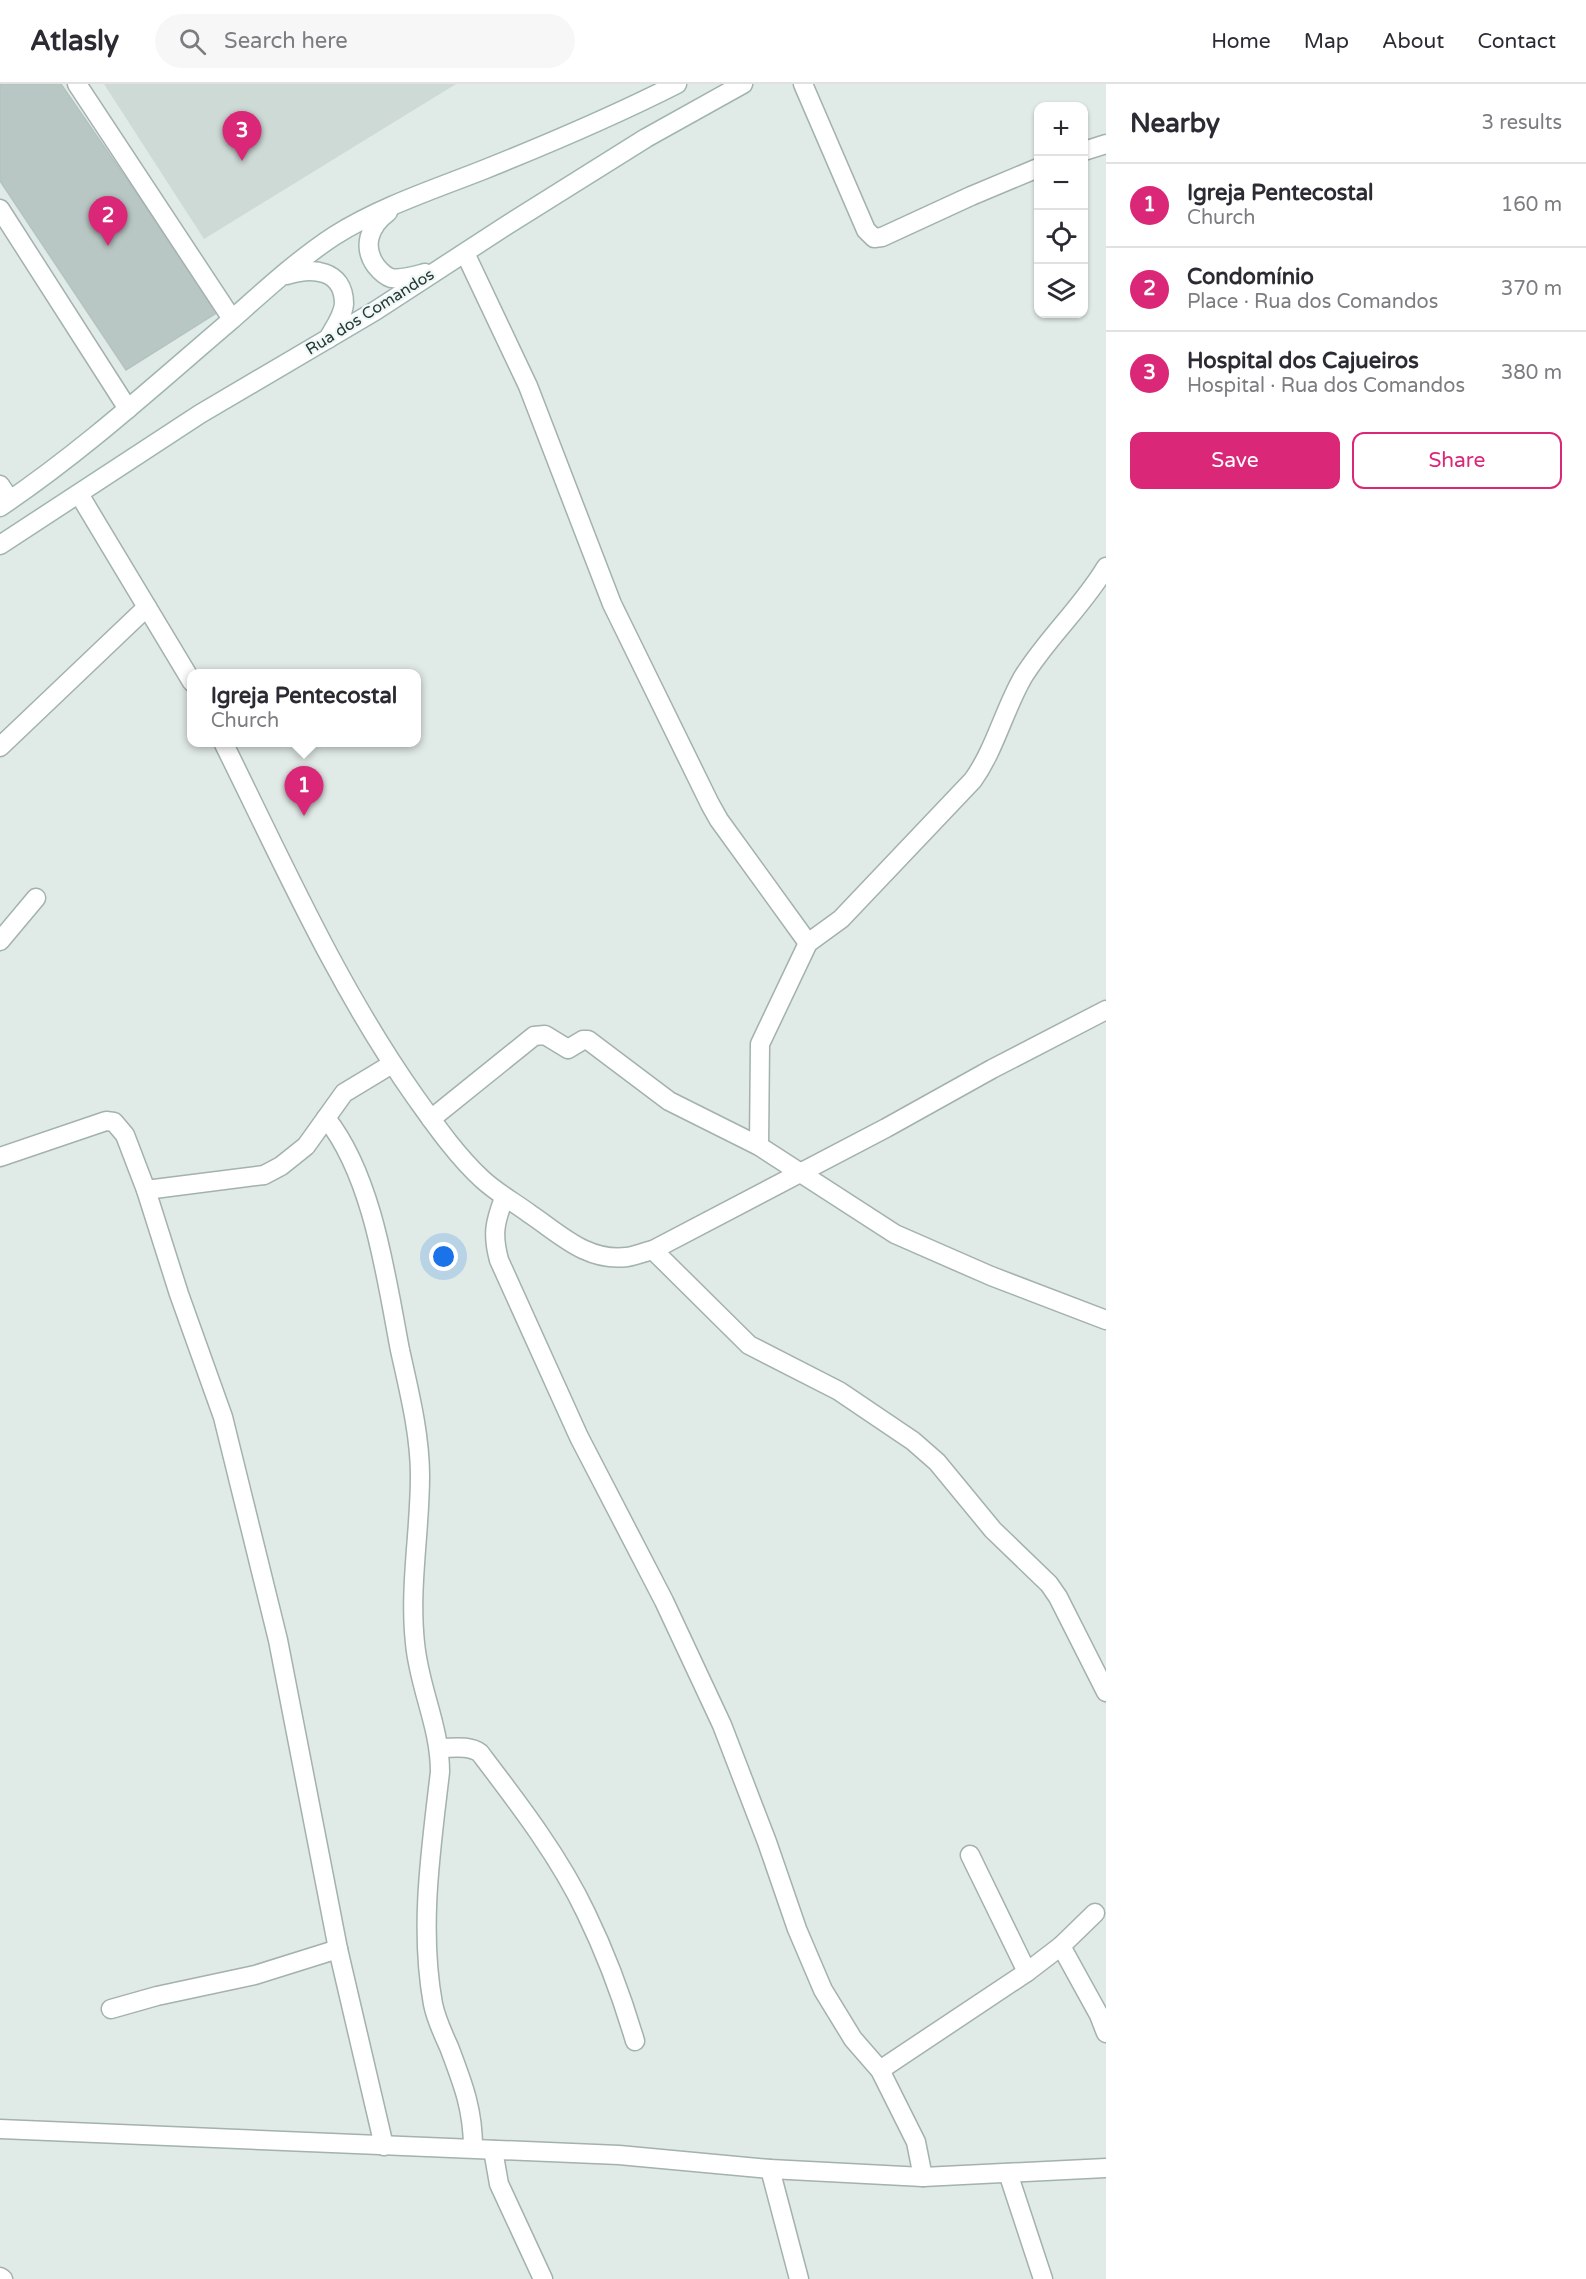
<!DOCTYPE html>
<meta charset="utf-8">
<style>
:root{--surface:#fff;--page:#f7f7f7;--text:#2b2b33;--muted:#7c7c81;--line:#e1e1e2;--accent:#db2777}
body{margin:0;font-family:"Varela Round",sans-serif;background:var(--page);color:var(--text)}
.controls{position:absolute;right:18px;top:18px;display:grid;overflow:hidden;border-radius:12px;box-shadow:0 2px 4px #0004}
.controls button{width:54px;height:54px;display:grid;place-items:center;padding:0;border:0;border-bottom:2px solid var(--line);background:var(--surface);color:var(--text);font:30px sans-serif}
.you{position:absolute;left:444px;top:1173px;width:21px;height:21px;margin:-15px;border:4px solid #fff;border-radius:50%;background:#1a73e8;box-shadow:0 0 0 9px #1a73e833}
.badge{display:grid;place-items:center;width:39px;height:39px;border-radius:50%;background:var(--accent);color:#fff;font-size:20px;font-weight:700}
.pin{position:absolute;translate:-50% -50px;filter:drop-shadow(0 2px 3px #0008)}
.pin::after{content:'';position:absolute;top:32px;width:21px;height:18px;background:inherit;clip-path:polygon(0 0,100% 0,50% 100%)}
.popup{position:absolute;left:187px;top:585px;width:234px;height:78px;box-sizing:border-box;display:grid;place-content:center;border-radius:12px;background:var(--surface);filter:drop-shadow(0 2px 4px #0005);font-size:20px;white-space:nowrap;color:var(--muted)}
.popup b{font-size:22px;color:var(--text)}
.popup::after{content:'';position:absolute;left:50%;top:100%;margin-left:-12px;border:12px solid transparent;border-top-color:var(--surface)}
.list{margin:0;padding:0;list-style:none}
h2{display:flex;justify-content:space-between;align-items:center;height:78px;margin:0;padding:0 24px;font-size:26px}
h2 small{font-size:20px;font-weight:400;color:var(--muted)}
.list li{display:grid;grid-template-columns:39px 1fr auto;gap:18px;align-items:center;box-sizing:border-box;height:84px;padding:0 24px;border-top:2px solid var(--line)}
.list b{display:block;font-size:22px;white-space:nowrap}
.list p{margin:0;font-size:20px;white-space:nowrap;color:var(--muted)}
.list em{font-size:20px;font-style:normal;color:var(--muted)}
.actions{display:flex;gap:12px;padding:18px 24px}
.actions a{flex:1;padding:14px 0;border:2px solid var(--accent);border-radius:12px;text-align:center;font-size:21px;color:var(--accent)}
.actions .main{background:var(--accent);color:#fff}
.icon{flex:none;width:33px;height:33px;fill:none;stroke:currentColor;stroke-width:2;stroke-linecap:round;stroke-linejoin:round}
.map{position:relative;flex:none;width:1106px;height:2195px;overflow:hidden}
header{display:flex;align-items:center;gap:36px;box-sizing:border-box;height:84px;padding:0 30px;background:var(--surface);border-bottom:2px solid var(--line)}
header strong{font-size:28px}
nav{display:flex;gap:33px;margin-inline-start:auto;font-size:21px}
.search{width:420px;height:54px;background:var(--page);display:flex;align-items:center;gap:15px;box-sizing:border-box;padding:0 21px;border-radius:33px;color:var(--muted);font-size:22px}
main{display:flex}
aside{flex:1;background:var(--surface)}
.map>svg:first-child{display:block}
</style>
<header>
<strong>Atlasly</strong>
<div class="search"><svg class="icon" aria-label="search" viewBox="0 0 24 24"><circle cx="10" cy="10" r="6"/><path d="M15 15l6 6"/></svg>Search here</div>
<nav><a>Home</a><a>Map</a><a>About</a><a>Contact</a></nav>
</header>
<main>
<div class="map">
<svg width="1106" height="2195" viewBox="0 0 1106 2195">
<rect width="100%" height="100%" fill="#e0eae7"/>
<!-- built -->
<polygon fill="#cedad6" points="104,0 456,0 204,155"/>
<!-- building -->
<polygon fill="#b9c7c4" stroke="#b3c3bf" stroke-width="1.5" points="0,0 61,0 218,228 126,286 0,97"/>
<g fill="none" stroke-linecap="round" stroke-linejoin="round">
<defs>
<g id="street">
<polyline points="77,0 232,235"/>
<polyline points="803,0 866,146 874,154 882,153 971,112 1038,84"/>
<polyline points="1084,67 1106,60"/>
<polyline points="0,125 128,325"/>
<polyline points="465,169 528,302 612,520 710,720 719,736 808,859"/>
<polyline points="0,401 10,416"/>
<polyline points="79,410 192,598"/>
<path d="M223,658C283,779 338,904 416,1014C436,1042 457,1072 482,1095C497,1109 514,1118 530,1130C560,1150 587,1178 627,1173C635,1172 644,1168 653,1166L886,1044L992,985L1106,926"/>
<polyline points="0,663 147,523"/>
<polyline points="0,857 36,814"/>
<path d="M326,1034C373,1093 386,1193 400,1266C409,1307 420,1350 420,1392C420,1448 409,1503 415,1559C419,1604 440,1642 440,1688C431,1765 419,1844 433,1920C436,1935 443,1950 449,1963C463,2000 473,2025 473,2064"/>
<polyline points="431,1035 534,952 545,951 568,965 583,956 588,956 669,1017 759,1062 895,1150 991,1192 1106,1236"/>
<path d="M759,1062L760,960L808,859L841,835L973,696C995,665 1004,626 1023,593C1047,554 1083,522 1106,483"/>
<polyline points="0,1073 106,1037 114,1038 125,1051 146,1106 179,1210 223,1333 278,1556 338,1865 384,2062"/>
<polyline points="146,1106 264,1091 281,1082 306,1062 344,1009 392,980"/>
<path d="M504,1114C495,1138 492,1150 499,1176L579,1353L664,1517L722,1641L767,1758L797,1845L823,1906L853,1955L880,1986L916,2058L923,2093"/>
<polyline points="653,1166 749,1261 839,1307 913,1357 937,1378 993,1446 1049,1500 1058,1513 1106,1608"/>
<path d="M440,1664C453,1664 469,1661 480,1669C518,1719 559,1772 586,1829C606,1870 622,1913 635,1957"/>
<polyline points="970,1771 1027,1888"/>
<polyline points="1061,1862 1099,1931 1106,1949"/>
<polyline points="111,1925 157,1912 255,1891 338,1865"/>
<polyline points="880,1986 1027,1888 1061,1862 1095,1829"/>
<polyline points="0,2045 619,2071 770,2085 923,2093 1106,2084"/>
<polyline points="493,2066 499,2100 543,2195"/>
<polyline points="770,2085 799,2195"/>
<polyline points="1008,2089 1043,2195"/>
<polyline points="0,2193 3,2195"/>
</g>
<g id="secondary">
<path d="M388,128C369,142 362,163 376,182C380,187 385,192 391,194C402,196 414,192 425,189"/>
<path d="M287,191C312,183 344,185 344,220C343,232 334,244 328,255"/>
<path d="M0,423C82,368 154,302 229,238C263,208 296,177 334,152C380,123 432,106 483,86C548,60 614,32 677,0"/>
<polyline points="0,461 200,330 375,227 504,143 646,54 743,0"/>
</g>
</defs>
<!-- street casing -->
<use href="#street" stroke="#a3b1af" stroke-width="21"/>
<!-- secondary casing -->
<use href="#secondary" stroke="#a0b5b1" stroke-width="21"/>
<!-- street -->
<use href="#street" stroke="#fff" stroke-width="18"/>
<!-- secondary -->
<use href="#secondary" stroke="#fff" stroke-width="18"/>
</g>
<g text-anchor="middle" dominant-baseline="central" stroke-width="4.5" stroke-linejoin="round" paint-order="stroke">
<!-- street labels -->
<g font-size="16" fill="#223937" stroke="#f0f7f5">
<text transform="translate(370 228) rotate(-32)">Rua dos Comandos</text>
</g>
</g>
</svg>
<div class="controls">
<button>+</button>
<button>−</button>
<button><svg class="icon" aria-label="locate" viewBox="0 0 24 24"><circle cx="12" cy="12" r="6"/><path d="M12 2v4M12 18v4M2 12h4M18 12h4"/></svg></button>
<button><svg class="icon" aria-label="layers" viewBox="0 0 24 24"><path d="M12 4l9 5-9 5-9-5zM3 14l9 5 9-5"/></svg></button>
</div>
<div class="you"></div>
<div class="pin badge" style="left:304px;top:732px">1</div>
<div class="popup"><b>Igreja Pentecostal</b>Church</div>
<div class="pin badge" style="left:108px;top:162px">2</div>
<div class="pin badge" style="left:242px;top:77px">3</div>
</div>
<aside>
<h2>Nearby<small>3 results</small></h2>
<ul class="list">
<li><span class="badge">1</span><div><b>Igreja Pentecostal</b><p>Church</p></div><em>160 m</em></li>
<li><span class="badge">2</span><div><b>Condomínio</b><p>Place · Rua dos Comandos</p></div><em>370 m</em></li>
<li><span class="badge">3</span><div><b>Hospital dos Cajueiros</b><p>Hospital · Rua dos Comandos</p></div><em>380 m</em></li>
</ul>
<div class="actions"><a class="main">Save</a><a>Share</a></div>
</aside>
</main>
